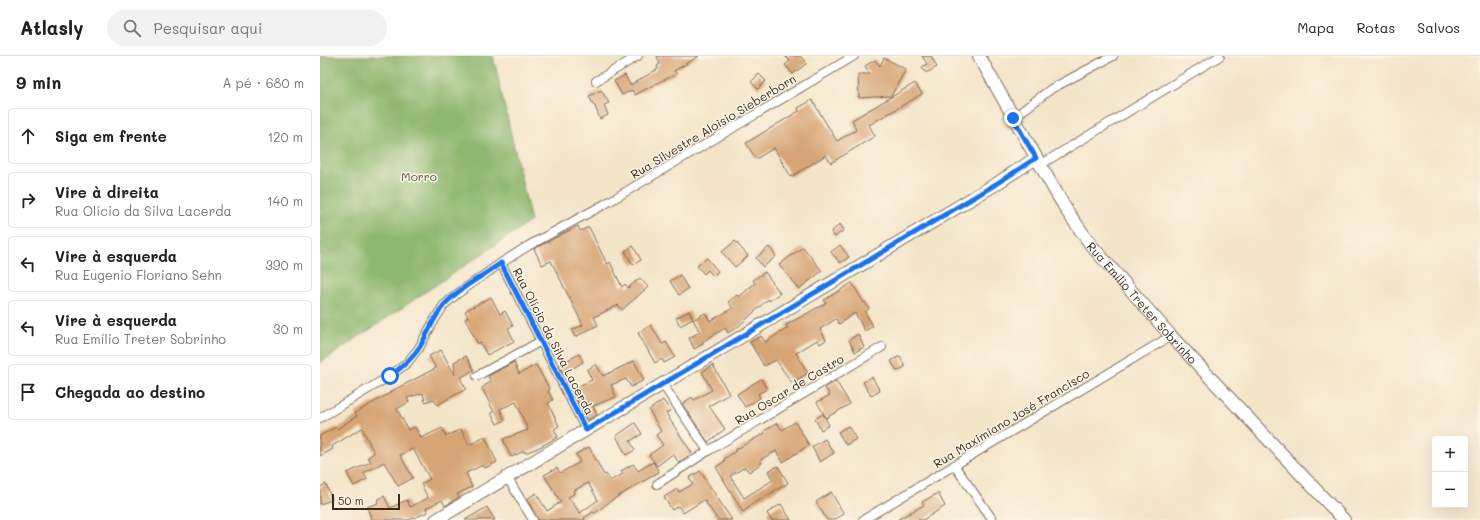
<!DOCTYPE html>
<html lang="pt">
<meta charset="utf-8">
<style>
:root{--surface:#fff;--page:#f2f2f2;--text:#222;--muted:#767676;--line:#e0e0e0}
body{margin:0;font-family:Mali,sans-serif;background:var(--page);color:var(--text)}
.controls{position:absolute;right:12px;bottom:12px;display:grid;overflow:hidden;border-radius:4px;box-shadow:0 4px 16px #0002}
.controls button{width:36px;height:36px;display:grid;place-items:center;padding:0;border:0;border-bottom:1px solid var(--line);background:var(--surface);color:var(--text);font:20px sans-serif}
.scale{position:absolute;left:12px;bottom:10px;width:68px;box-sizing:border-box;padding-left:4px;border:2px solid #3b2a1e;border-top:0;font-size:11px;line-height:14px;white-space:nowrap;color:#3b2a1e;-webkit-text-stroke:3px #fcf5e5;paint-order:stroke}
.stop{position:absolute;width:12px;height:12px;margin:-9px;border:3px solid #1a73e8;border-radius:50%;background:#fff}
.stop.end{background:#1a73e8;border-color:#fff;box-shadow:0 1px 4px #0008}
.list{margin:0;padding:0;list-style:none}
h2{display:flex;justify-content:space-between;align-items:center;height:52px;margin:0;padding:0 16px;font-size:17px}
h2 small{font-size:13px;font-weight:400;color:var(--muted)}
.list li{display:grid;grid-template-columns:26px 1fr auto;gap:12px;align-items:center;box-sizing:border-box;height:56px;margin:0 8px 8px;padding:0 8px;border:1px solid var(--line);border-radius:4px}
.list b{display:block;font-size:15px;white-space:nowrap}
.list p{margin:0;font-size:13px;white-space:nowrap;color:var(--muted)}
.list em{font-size:13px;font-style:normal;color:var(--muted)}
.icon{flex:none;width:22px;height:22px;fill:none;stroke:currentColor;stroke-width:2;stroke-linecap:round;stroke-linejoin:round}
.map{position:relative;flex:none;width:1160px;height:464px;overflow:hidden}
header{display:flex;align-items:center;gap:24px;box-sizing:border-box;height:56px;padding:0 20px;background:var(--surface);border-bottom:1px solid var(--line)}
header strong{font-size:19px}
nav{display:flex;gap:22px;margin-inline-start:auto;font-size:14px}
.search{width:280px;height:36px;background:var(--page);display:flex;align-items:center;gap:10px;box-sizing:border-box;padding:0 14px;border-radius:22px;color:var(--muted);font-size:15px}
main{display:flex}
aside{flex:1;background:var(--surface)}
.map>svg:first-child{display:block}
</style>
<header>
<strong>Atlasly</strong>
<div class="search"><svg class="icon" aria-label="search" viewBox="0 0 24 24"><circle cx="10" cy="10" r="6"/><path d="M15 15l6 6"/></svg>Pesquisar aqui</div>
<nav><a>Mapa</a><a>Rotas</a><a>Salvos</a></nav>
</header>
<main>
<aside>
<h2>9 min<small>A pé · 680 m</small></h2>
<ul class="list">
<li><svg class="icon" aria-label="ahead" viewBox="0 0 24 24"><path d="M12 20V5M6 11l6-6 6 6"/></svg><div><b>Siga em frente</b></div><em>120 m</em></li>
<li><svg class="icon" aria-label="right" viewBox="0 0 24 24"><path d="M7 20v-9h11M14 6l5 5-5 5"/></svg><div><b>Vire à direita</b><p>Rua Olício da Silva Lacerda</p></div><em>140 m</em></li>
<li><svg class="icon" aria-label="left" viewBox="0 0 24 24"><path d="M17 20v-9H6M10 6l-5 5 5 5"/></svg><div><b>Vire à esquerda</b><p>Rua Eugenio Floriano Sehn</p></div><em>390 m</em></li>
<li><svg class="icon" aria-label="left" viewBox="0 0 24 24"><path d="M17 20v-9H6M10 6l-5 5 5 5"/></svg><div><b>Vire à esquerda</b><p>Rua Emílio Treter Sobrinho</p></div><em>30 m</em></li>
<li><svg class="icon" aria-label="arrive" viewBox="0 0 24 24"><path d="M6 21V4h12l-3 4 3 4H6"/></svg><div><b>Chegada ao destino</b></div></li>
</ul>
</aside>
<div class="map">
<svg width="1160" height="464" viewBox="0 0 1160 464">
<rect width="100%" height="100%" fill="#fcf5e5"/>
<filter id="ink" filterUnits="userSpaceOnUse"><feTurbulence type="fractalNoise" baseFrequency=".025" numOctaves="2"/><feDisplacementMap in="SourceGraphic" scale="8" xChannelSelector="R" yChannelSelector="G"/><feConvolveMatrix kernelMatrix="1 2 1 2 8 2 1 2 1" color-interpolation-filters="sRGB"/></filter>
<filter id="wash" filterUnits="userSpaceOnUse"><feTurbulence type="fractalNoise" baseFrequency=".012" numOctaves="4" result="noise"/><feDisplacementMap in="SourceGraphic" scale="16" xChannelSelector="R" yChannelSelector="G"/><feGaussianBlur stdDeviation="0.9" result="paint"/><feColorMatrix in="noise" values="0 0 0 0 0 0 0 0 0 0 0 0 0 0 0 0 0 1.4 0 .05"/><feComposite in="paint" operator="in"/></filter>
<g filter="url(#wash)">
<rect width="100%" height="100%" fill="#f4e5c9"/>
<!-- forest -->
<polygon fill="#8eb86f" stroke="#647146" points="0,0 173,0 211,165 0,307"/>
<g id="blocks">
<!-- building -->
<g fill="#d7a474" fill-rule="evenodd">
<polygon points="337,0 379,0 354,15 357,18 337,27 315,39 312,34 302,39 294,25 305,19 310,29 338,13 337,10 340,8"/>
<polygon points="465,0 480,0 487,7 473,18 465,9 470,5"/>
<polygon points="602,0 611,0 617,11 608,16 605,16 602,11 607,8"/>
<polygon points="564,2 586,13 571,40 539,42 538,18 550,18 545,10 555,4 560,10"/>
<polygon points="439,18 446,25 438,33 431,26"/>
<polygon points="595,27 602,38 549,69 555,80 511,107 506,99 471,121 454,92 436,103 426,87 479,55 478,52 492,44 517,85 536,74 532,64"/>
<polygon points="281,34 289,47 284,49 288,59 280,63 275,50 274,50 269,40"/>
<polygon points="520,168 524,174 515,181 511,176"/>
<polygon points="258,170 260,175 269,171 287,208 290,206 302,231 305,228 308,232 320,222 328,231 302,254 298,249 274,261 278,269 255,281 252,274 263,269 231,205 222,209 214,193"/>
<polygon points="415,185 428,200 415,211 402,196"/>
<polygon points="520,189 529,201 520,207 511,196"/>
<polygon points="313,190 321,204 313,209 305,195"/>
<polygon points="449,191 456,200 443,211 436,202"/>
<polygon points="483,191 502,215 479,233 459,209"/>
<polygon points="387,202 398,215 393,220 388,214 384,218 377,210"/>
<polygon points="445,216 460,237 449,245 448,243 419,270 408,277 405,272 382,286 383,288 374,293 369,282 380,276 373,264 385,257 390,265 413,252 408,246 417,239 419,241 435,227 433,224"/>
<polygon points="360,219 368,233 359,239 350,225"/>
<polygon points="532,227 544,247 545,246 549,253 545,256 553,270 545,275 535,257 519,268 516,263 500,273 506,284 500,288 497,284 476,297 488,317 472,327 456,304 444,310 430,286 441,280 445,286 468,272 466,269 506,247 504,244"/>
<polygon points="171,241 180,258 185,255 193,270 188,272 194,285 167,299 160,286 158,288 145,263 148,261 145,255"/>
<polygon points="369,255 373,263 360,270 356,262"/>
<polygon points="331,269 342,288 346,286 355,301 344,307 342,303 335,307 318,277"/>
<polygon points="538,278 544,291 535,296 529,284"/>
<polygon points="121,294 135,319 134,306 146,300 154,314 140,322 146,333 117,349 114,343 105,346 103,337 87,342 89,346 77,353 88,374 95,371 101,382 122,372 126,380 141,373 149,389 165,381 177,406 165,412 163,409 146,417 152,431 137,438 139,441 125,450 122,444 106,452 108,456 89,464 52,464 47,451 58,447 57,444 64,440 70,452 87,444 90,451 108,442 101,428 110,423 93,393 80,399 93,422 78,430 64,406 44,417 47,423 34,430 27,417 51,406 48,401 54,397 42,372 12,390 13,393 0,400 0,380 16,371 17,373 37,360 35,357 70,337 70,336 116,312 109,300"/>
<polygon points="259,298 263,306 244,318 239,309"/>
<polygon points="580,300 585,311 577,315 571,305"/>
<polygon points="314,305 324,324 311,331 306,323 291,329 296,341 273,350 277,359 267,364 257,344 259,343 254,332 272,324 267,314 276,308 283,320"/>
<polygon points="194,306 199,318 216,309 230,334 228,335 233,344 228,347 239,370 234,373 238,381 220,391 205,397 204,395 191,401 183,383 208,374 196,346 180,353 185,364 177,368 171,357 174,356 162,332 171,325 168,320"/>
<polygon points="393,309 409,338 389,350 405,373 388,386 362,348 372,341 374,344 392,334 382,316"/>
<polygon points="552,321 560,335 551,340 543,326"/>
<polygon points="441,323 447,333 438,338 440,342 425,351 417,338"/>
<polygon points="516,325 530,348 506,362 497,346 510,339 505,332"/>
<polygon points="343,344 350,355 346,357 352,367 372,397 359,407 353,398 337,410 329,399 343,389 336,379 341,375 329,354"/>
<polygon points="503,358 509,369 501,374 495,363"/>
<polygon points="475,366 489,389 463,406 456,395 440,404 442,407 429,416 425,411 410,420 424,442 453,424 448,415 458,410 468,427 429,450 430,451 423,456 396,411 405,405 404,403 416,395 415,394 445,377 444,375 457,367 462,374"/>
<polygon points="315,367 322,378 310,385 315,394 306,399 296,380"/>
<polygon points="528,370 536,383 526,389 518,376"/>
<polygon points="505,383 514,397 500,406 492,391"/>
<path d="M269,391L284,419L286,418L290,425L303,418L301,415L313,408L318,415L333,406L339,416L292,444L275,457L273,456L264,462L265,464H218L207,443L216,437L227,455L241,446L224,419L237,412L240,417L260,406L256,398ZM268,427L278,444L260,457L248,441L254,438L253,435Z"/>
<polygon points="380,415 402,449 412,464 398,464 384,444 363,457 358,450 352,454 344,441 357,433 359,436 373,428 369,422"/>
<polygon points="6,428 12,444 0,448 0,431"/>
<polygon points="511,436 524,458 514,464 507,464 496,446"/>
<polygon points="618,437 625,450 603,464 577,464 604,449 602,446"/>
<polygon points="461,448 471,464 451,464 447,457"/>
<polygon points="167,451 175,464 145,464"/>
</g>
</g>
</g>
<g filter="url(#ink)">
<use href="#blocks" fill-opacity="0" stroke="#7c6b5a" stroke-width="1"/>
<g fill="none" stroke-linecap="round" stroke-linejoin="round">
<defs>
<g id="street">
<polyline points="276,25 318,0"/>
<polyline points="693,62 731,33 793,0"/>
<polyline points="720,109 900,0"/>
<polyline points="181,207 266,374"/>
<polyline points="157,320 221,285"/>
<polyline points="343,329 388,395"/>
<polyline points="0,362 70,320 87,307 99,292 115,263 124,249 137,238 181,207 208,190 285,148 534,0"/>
<polyline points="634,409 673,464"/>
<polyline points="187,421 213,464"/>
<polyline points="337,428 388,395 562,291"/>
<polyline points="543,464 851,280"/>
</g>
<g id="secondary">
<path id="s1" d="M659,0L730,126L747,155L771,189L851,280L1024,464"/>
<polyline points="116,464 676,128 716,102"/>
</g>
</defs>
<!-- street casing -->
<use href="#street" stroke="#7c6b5a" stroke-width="10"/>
<!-- secondary casing -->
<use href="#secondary" stroke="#7c6b5a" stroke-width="14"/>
<!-- street -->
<use href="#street" stroke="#fff" stroke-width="8"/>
<!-- secondary -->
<use href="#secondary" stroke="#fff" stroke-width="12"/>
</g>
</g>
<g fill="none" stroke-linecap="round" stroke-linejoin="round" filter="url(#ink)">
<!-- route -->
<path stroke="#1a73e8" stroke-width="5" d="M70,320C81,312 91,304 99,292C108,278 113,262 124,249C139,232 163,220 181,207L266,374L676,128L716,102L693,62"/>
</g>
<g text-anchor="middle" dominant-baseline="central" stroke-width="3" stroke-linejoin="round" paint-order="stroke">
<!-- street labels -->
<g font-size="12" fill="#3b2a1e" stroke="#fcf5e5">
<text transform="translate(393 70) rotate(-31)">Rua Silvestre Aloisio Sieberborn</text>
<text stroke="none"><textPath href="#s1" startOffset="297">Rua Emílio Treter Sobrinho</textPath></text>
<text transform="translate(234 285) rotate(63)">Rua Olício da Silva Lacerda</text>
<text transform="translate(469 333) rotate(-31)">Rua Oscar de Castro</text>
<text transform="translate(691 362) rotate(-31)">Rua Maximiano José Francisco</text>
</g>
<!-- park labels -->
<g font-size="12" fill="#595537" stroke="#fcf5e5">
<text x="99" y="120">Morro</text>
</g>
</g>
</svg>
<div class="controls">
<button>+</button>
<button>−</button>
</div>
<div class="scale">50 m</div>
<div class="stop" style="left:70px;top:320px"></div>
<div class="stop end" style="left:693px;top:62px"></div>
</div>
</main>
